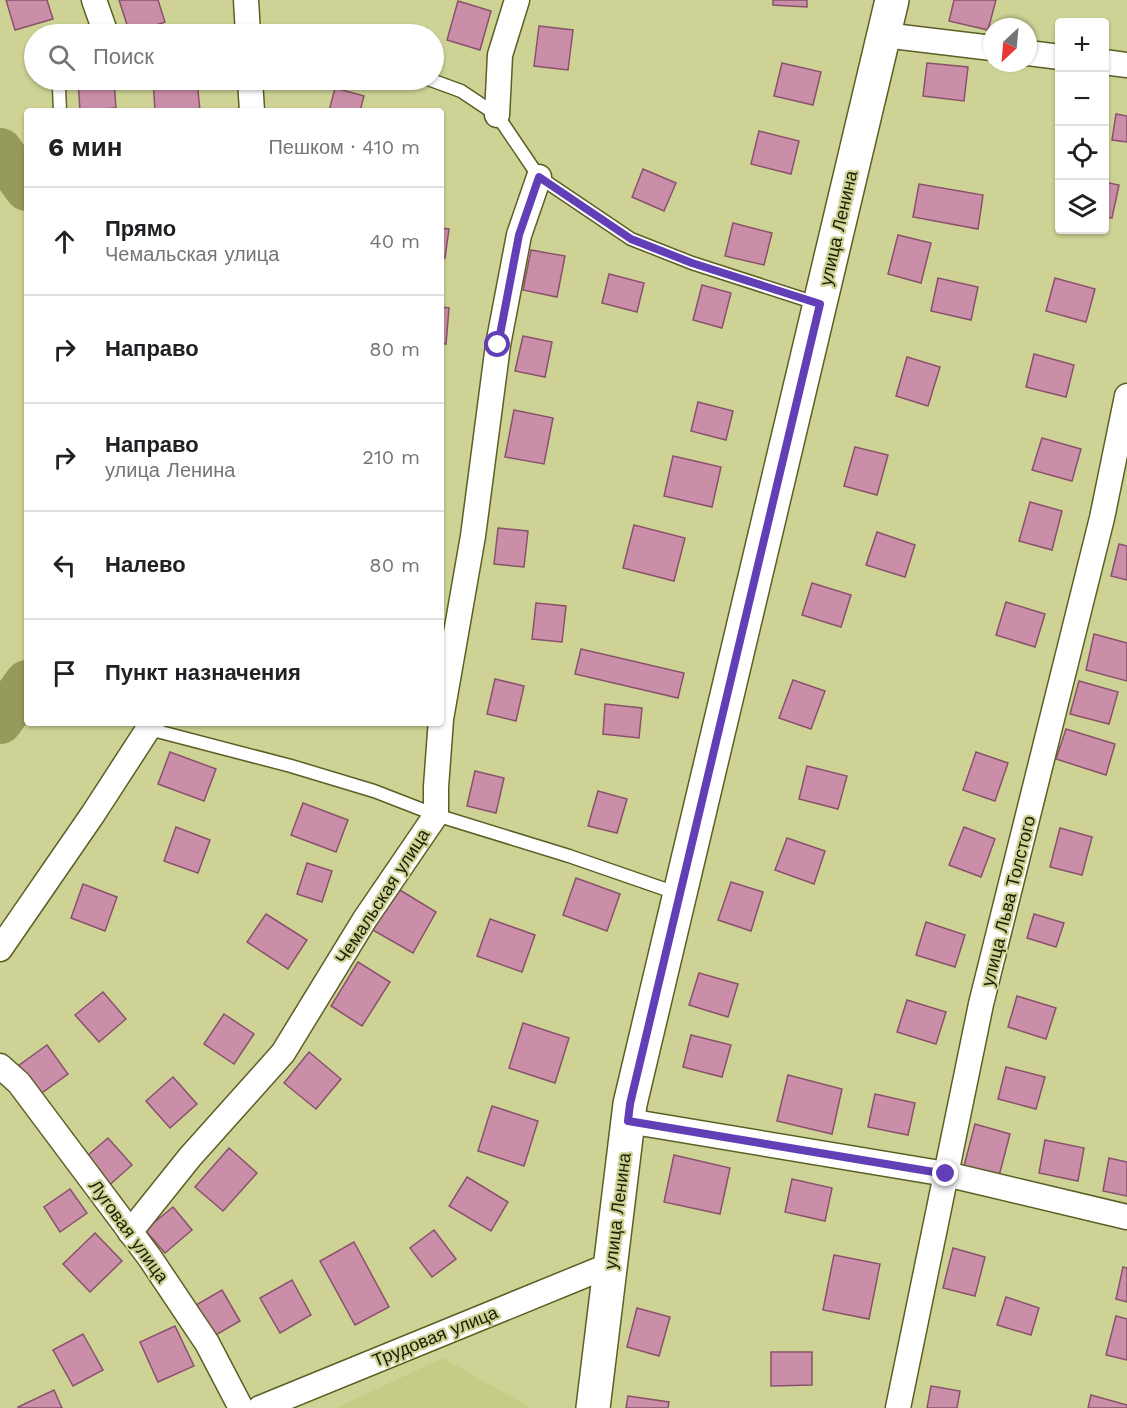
<!DOCTYPE html>
<html lang="ru">
<meta charset="utf-8">
<style>
:root{--surface:#fff;--page:#f6f6f6;--text:#202124;--muted:#757577;--line:#e0e0e0}
body{margin:0;font-family:"Work Sans",sans-serif;background:var(--page);color:var(--text)}
.controls{position:absolute;right:18px;top:18px;display:grid;overflow:hidden;border-radius:6px;box-shadow:0 2px 4px #0004}
.controls button{width:54px;height:54px;display:grid;place-items:center;padding:0;border:0;border-bottom:2px solid var(--line);background:var(--surface);color:var(--text);font:30px sans-serif}
.compass{position:absolute;left:983px;top:18px;width:54px;height:54px;border-radius:50%;background:var(--surface);box-shadow:0 2px 4px #0004;rotate:206deg}
.stop{position:absolute;width:18px;height:18px;margin:-14px;border:4px solid #623fb7;border-radius:50%;background:#fff}
.stop.end{background:#623fb7;border-color:#fff;box-shadow:0 2px 6px #0008}
.list{margin:0;padding:0;list-style:none}
h2{display:flex;justify-content:space-between;align-items:center;height:78px;margin:0;padding:0 24px;font-size:26px}
h2 small{font-size:20px;font-weight:400;color:var(--muted)}
.list li{display:grid;grid-template-columns:39px 1fr auto;gap:18px;align-items:center;box-sizing:border-box;height:108px;padding:0 24px;border-top:2px solid var(--line)}
.list b{display:block;font-size:22px;white-space:nowrap}
.list p{margin:0;font-size:20px;white-space:nowrap;color:var(--muted)}
.list em{font-size:20px;font-style:normal;color:var(--muted)}
.icon{flex:none;width:33px;height:33px;fill:none;stroke:currentColor;stroke-width:2;stroke-linecap:round;stroke-linejoin:round}
.map{position:relative;flex:none;width:1127px;height:1408px;overflow:hidden}
.search{position:absolute;background:var(--surface);box-shadow:0 2px 4px #0004;left:24px;top:24px;width:420px;height:66px;display:flex;align-items:center;gap:15px;box-sizing:border-box;padding:0 21px;border-radius:33px;color:var(--muted);font-size:22px}
.panel{position:absolute;background:var(--surface);box-shadow:0 2px 4px #0004;left:24px;top:108px;width:420px;height:618px;border-radius:6px}
.map>svg:first-child{display:block}
</style>
<div class="map">
<svg width="1127" height="1408" viewBox="0 0 1127 1408">
<rect width="100%" height="100%" fill="#ced395"/>
<!-- built -->
<polygon fill="#c6cb85" points="443,1358 531,1408 336,1408"/>
<g fill="none" stroke-linecap="round" stroke-linejoin="round">
<!-- river -->
<g stroke="#969a5b" stroke-width="46">
<polyline points="0,151 27,188"/>
<polyline points="0,721 27,683"/>
</g>
</g>
<!-- building -->
<g fill="#cb8ea9" stroke="#89526b" stroke-width="1.5">
<polygon points="6,0 47,0 53,19 15,30"/>
<polygon points="119,0 158,0 165,22 130,34"/>
<polygon points="773,0 807,0 807,7 773,5"/>
<polygon points="954,0 996,0 988,30 949,21"/>
<polygon points="458,1 491,11 480,50 447,40"/>
<polygon points="539,26 573,30 568,70 534,66"/>
<polygon points="782,63 821,72 813,105 774,96"/>
<polygon points="927,63 968,67 964,101 923,96"/>
<polygon points="78,80 114,80 116,108 80,111"/>
<polygon points="153,80 197,80 200,111 155,111"/>
<polygon points="335,88 364,96 360,111 329,111"/>
<polygon points="1116,114 1127,116 1127,142 1112,140"/>
<polygon points="759,131 799,141 791,174 751,164"/>
<polygon points="643,169 676,183 664,211 632,197"/>
<polygon points="1104,182 1119,185 1112,218 1104,217"/>
<polygon points="919,184 983,195 978,229 913,217"/>
<polygon points="733,223 772,233 764,265 725,256"/>
<polygon points="441,228 449,229 445,258 441,258"/>
<polygon points="898,235 931,243 921,283 888,274"/>
<polygon points="531,250 565,256 557,297 523,290"/>
<polygon points="609,274 644,283 637,312 602,303"/>
<polygon points="938,278 978,287 971,320 931,311"/>
<polygon points="1055,278 1095,289 1086,322 1046,311"/>
<polygon points="702,285 731,293 722,328 693,320"/>
<polygon points="441,307 449,308 446,344 441,343"/>
<polygon points="523,336 552,342 545,377 515,371"/>
<polygon points="1034,354 1074,365 1066,397 1026,387"/>
<polygon points="907,357 940,367 928,406 896,396"/>
<polygon points="698,402 733,411 726,440 691,431"/>
<polygon points="514,410 553,418 544,464 505,457"/>
<polygon points="1042,438 1081,449 1072,481 1032,470"/>
<polygon points="855,447 888,455 877,495 844,486"/>
<polygon points="673,456 721,467 712,507 664,496"/>
<polygon points="1030,502 1062,511 1052,550 1019,541"/>
<polygon points="634,525 685,538 674,581 623,568"/>
<polygon points="498,528 528,531 524,567 494,564"/>
<polygon points="877,532 915,545 905,577 866,565"/>
<polygon points="1119,544 1127,546 1127,580 1111,576"/>
<polygon points="812,583 851,595 841,627 802,615"/>
<polygon points="1006,602 1045,614 1035,647 996,635"/>
<polygon points="536,603 566,606 562,642 532,639"/>
<polygon points="1094,634 1127,643 1127,681 1086,670"/>
<polygon points="581,649 684,673 678,698 575,674"/>
<polygon points="495,679 524,686 516,721 487,714"/>
<polygon points="793,680 825,691 811,729 779,718"/>
<polygon points="1079,681 1118,692 1109,724 1070,714"/>
<polygon points="605,704 642,708 639,738 603,734"/>
<polygon points="1066,729 1115,744 1106,775 1056,759"/>
<polygon points="170,752 216,769 204,801 158,784"/>
<polygon points="976,752 1008,763 995,801 963,790"/>
<polygon points="807,766 847,776 838,809 799,799"/>
<polygon points="475,771 504,778 496,813 467,806"/>
<polygon points="598,791 627,799 617,833 588,826"/>
<polygon points="303,803 348,820 336,852 291,835"/>
<polygon points="176,827 210,840 198,873 164,861"/>
<polygon points="964,827 995,839 981,877 949,865"/>
<polygon points="1060,828 1092,837 1082,875 1050,867"/>
<polygon points="787,838 825,851 814,884 775,870"/>
<polygon points="307,863 332,871 322,902 297,894"/>
<polygon points="576,878 620,894 607,931 563,915"/>
<polygon points="731,882 763,892 751,931 718,920"/>
<polygon points="83,884 117,897 105,931 71,918"/>
<polygon points="395,887 436,912 413,953 371,929"/>
<polygon points="266,914 307,940 288,969 247,942"/>
<polygon points="1034,914 1064,923 1056,947 1027,938"/>
<polygon points="490,919 535,935 522,972 477,956"/>
<polygon points="926,922 965,935 955,967 916,955"/>
<polygon points="358,962 390,982 362,1026 331,1006"/>
<polygon points="699,973 738,984 728,1017 689,1005"/>
<polygon points="103,992 126,1019 99,1042 75,1015"/>
<polygon points="1017,996 1056,1008 1046,1039 1008,1027"/>
<polygon points="907,1000 946,1012 936,1044 897,1032"/>
<polygon points="224,1014 254,1034 234,1064 204,1044"/>
<polygon points="523,1023 569,1038 555,1083 509,1068"/>
<polygon points="691,1035 731,1045 722,1077 683,1067"/>
<polygon points="47,1045 68,1074 39,1095 18,1066"/>
<polygon points="309,1052 341,1079 316,1109 284,1083"/>
<polygon points="1006,1067 1045,1077 1036,1109 998,1099"/>
<polygon points="788,1075 842,1089 832,1134 777,1121"/>
<polygon points="173,1077 197,1104 170,1128 146,1101"/>
<polygon points="875,1094 915,1103 908,1135 868,1127"/>
<polygon points="492,1106 538,1121 524,1166 478,1151"/>
<polygon points="975,1124 1010,1134 999,1176 964,1166"/>
<polygon points="108,1138 132,1165 105,1189 81,1161"/>
<polygon points="1045,1140 1084,1148 1078,1181 1039,1173"/>
<polygon points="229,1148 257,1173 223,1211 195,1187"/>
<polygon points="674,1155 730,1168 720,1214 664,1202"/>
<polygon points="1109,1158 1127,1162 1127,1196 1103,1191"/>
<polygon points="467,1177 508,1202 491,1231 449,1206"/>
<polygon points="792,1179 832,1188 825,1221 785,1212"/>
<polygon points="70,1189 87,1213 60,1232 44,1207"/>
<polygon points="173,1207 192,1230 165,1253 145,1230"/>
<polygon points="434,1230 456,1259 432,1277 410,1248"/>
<polygon points="95,1233 122,1261 90,1292 63,1264"/>
<polygon points="354,1242 389,1307 355,1325 320,1261"/>
<polygon points="953,1248 985,1257 975,1296 943,1288"/>
<polygon points="834,1255 880,1264 869,1319 823,1310"/>
<polygon points="1123,1267 1127,1268 1127,1302 1116,1299"/>
<polygon points="292,1280 311,1315 280,1333 260,1298"/>
<polygon points="222,1290 240,1321 214,1336 196,1305"/>
<polygon points="1006,1297 1039,1308 1031,1335 997,1325"/>
<polygon points="637,1308 670,1317 659,1356 627,1347"/>
<polygon points="1116,1316 1127,1319 1127,1360 1106,1355"/>
<polygon points="175,1326 194,1366 158,1382 140,1342"/>
<polygon points="83,1334 103,1370 73,1386 53,1350"/>
<polygon points="771,1352 812,1352 812,1385 771,1386"/>
<polygon points="931,1386 960,1391 957,1408 927,1408"/>
<polygon points="54,1390 62,1408 19,1408 18,1407"/>
<polygon points="1091,1395 1127,1405 1127,1408 1088,1408"/>
<polygon points="628,1396 669,1402 668,1408 626,1408"/>
</g>
<g fill="none" stroke-linecap="round" stroke-linejoin="round">
<defs>
<g id="lane">
<polyline points="431,80 461,91 497,115 539,177 631,239 692,263 819,304"/>
<polyline points="60,111 59,88 67,80"/>
<polyline points="149,729 291,766 374,791 436,815 569,856 679,894"/>
</g>
<g id="street">
<polyline points="94,0 106,34"/>
<polyline points="246,0 248,34"/>
<polyline points="884,35 992,48"/>
<polyline points="1028,53 1060,57"/>
<polyline points="1104,62 1127,65"/>
<polyline points="250,80 252,111"/>
<polyline points="497,115 500,55 517,0"/>
<polyline points="0,949 93,814 152,723"/>
<polyline points="0,1066 19,1083 150,1258 207,1343 241,1408"/>
<polyline points="628,1121 946,1174 1127,1217"/>
<polyline points="130,1232 190,1157 283,1053 365,919 436,815 436,787 441,719 473,536 498,345 519,235 539,177"/>
<polyline points="260,1408 610,1265"/>
<polyline points="898,1408 981,1004 1102,518 1127,396"/>
</g>
<polyline id="secondary" points="593,1408 630,1104 892,0"/>
</defs>
<!-- lane casing -->
<use href="#lane" stroke="#5c5f24" stroke-width="15"/>
<!-- street casing -->
<use href="#street" stroke="#5c5f24" stroke-width="27"/>
<!-- secondary casing -->
<use href="#secondary" stroke="#5c5f24" stroke-width="36"/>
<!-- lane -->
<use href="#lane" stroke="#fff" stroke-width="12"/>
<!-- street -->
<use href="#street" stroke="#fff" stroke-width="24"/>
<!-- secondary -->
<use href="#secondary" stroke="#fff" stroke-width="33"/>
</g>
<g fill="none" stroke-linecap="round" stroke-linejoin="round">
<!-- route -->
<polyline stroke="#623fb7" stroke-width="8" points="498,345 519,235 539,177 631,239 692,263 820,304 630,1104 628,1121 946,1174"/>
</g>
<g text-anchor="middle" dominant-baseline="central" stroke-width="4.5" stroke-linejoin="round" paint-order="stroke">
<!-- street labels -->
<g font-size="18" fill="#1c1d05" stroke="#ced395">
<text transform="translate(838 228) rotate(-77)">улица Ленина</text>
<text transform="translate(382 896) rotate(-57)">Чемальская улица</text>
<text transform="translate(1008 901) rotate(-76)">улица Льва Толстого</text>
<text transform="translate(617 1211) rotate(-83)">улица Ленина</text>
<text transform="translate(129 1231) rotate(54)">Луговая улица</text>
<text transform="translate(435 1336) rotate(-22)">Трудовая улица</text>
</g>
</g>
</svg>
<div class="controls">
<button>+</button>
<button>−</button>
<button><svg class="icon" aria-label="locate" viewBox="0 0 24 24"><circle cx="12" cy="12" r="6"/><path d="M12 2v4M12 18v4M2 12h4M18 12h4"/></svg></button>
<button><svg class="icon" aria-label="layers" viewBox="0 0 24 24"><path d="M12 4l9 5-9 5-9-5zM3 14l9 5 9-5"/></svg></button>
</div>
<svg class="compass" viewBox="-18 -18 36 36"><path d="M0-13l5 13h-10z" fill="#e53935"/><path d="M0 13l5-13h-10z" fill="#757577"/></svg>
<div class="stop" style="left:498px;top:345px"></div>
<div class="stop end" style="left:946px;top:1174px"></div>
<div class="search"><svg class="icon" aria-label="search" viewBox="0 0 24 24"><circle cx="10" cy="10" r="6"/><path d="M15 15l6 6"/></svg>Поиск</div>
<section class="panel">
<h2>6 мин<small>Пешком · 410 m</small></h2>
<ul class="list">
<li><svg class="icon" aria-label="ahead" viewBox="0 0 24 24"><path d="M12 20V5M6 11l6-6 6 6"/></svg><div><b>Прямо</b><p>Чемальская улица</p></div><em>40 m</em></li>
<li><svg class="icon" aria-label="right" viewBox="0 0 24 24"><path d="M7 20v-9h11M14 6l5 5-5 5"/></svg><div><b>Направо</b></div><em>80 m</em></li>
<li><svg class="icon" aria-label="right" viewBox="0 0 24 24"><path d="M7 20v-9h11M14 6l5 5-5 5"/></svg><div><b>Направо</b><p>улица Ленина</p></div><em>210 m</em></li>
<li><svg class="icon" aria-label="left" viewBox="0 0 24 24"><path d="M17 20v-9H6M10 6l-5 5 5 5"/></svg><div><b>Налево</b></div><em>80 m</em></li>
<li><svg class="icon" aria-label="arrive" viewBox="0 0 24 24"><path d="M6 21V4h12l-3 4 3 4H6"/></svg><div><b>Пункт назначения</b></div></li>
</ul>
</section>
</div>
